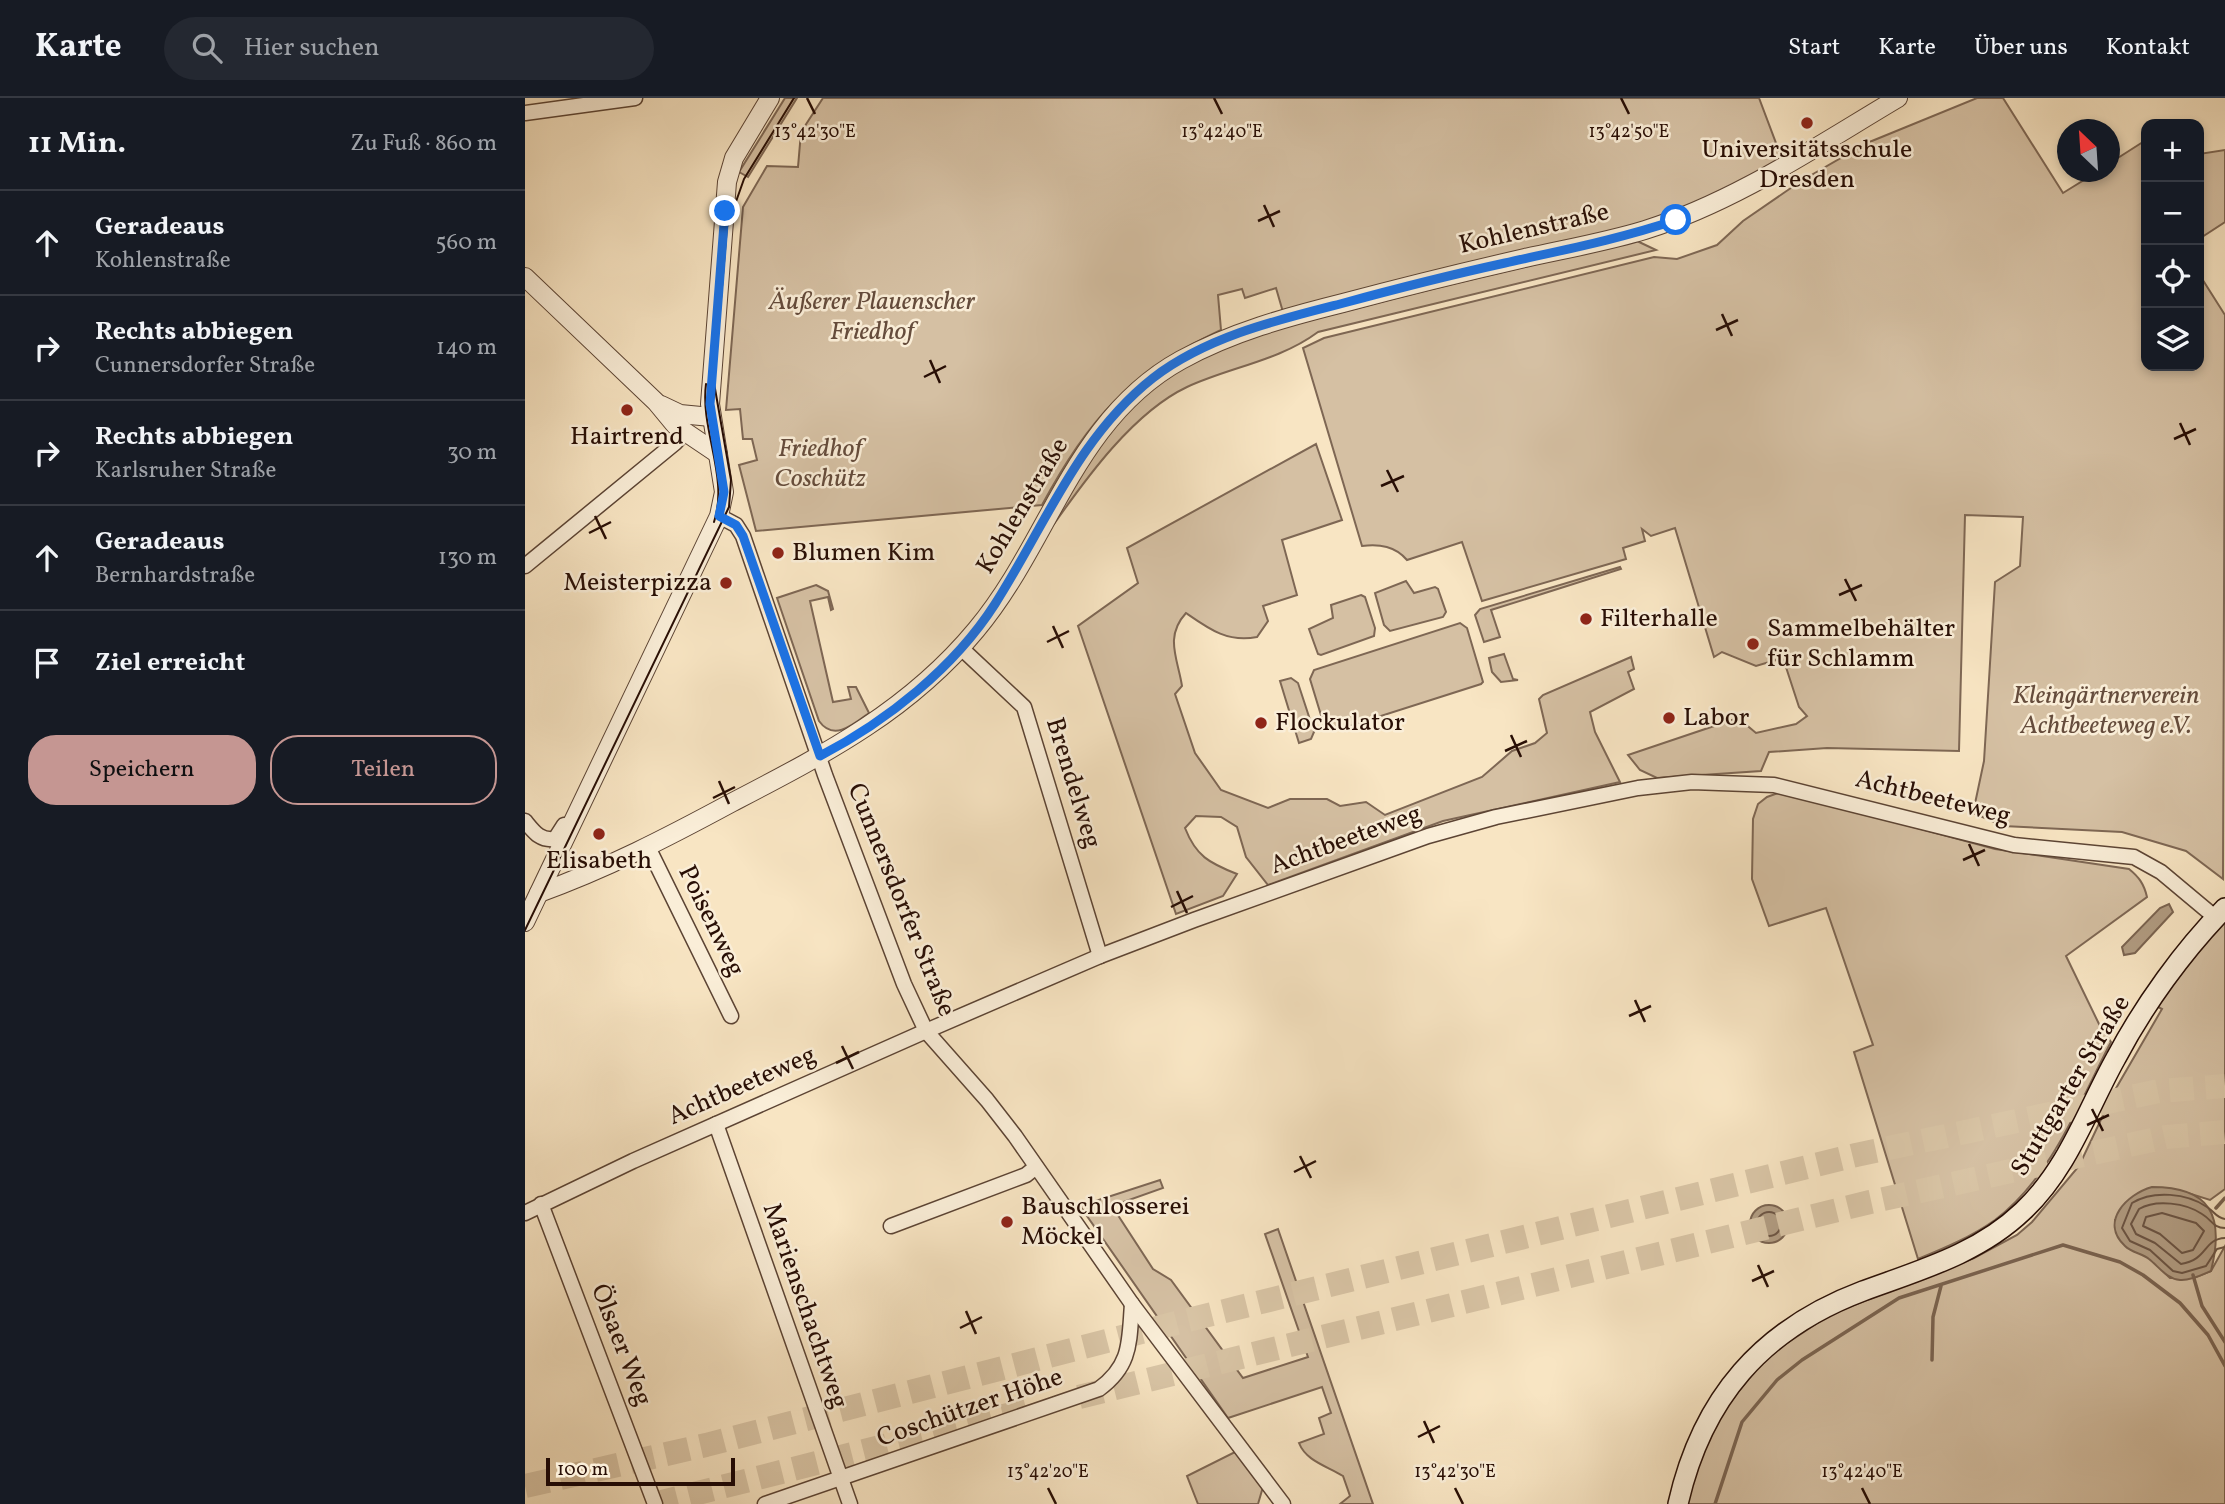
<!DOCTYPE html>
<html lang="de">
<meta charset="utf-8">
<style>
:root{--surface:#171b24;--page:#242831;--text:#f1f3f6;--muted:#9ea1a6;--line:#363941;--accent:#c59692}
body{margin:0;font-family:Vollkorn,serif;background:var(--page);color:var(--text)}
.controls{position:absolute;right:21px;top:21px;display:grid;overflow:hidden;border-radius:14px;box-shadow:0 4px 10px #0003}
.controls button{width:63px;height:63px;display:grid;place-items:center;padding:0;border:0;border-bottom:2px solid var(--line);background:var(--surface);color:var(--text);font:35px sans-serif}
.compass{position:absolute;left:1532px;top:21px;width:63px;height:63px;border-radius:50%;background:var(--surface);box-shadow:0 4px 10px #0003;rotate:335deg}
.scale{position:absolute;left:21px;bottom:18px;width:189px;box-sizing:border-box;padding-left:7px;border:4px solid #280e05;border-top:0;font-size:19px;line-height:24px;white-space:nowrap;color:#280e05;-webkit-text-stroke:5px #faeed8;paint-order:stroke}
.stop{position:absolute;width:21px;height:21px;margin:-16px;border:5px solid #1a73e8;border-radius:50%;background:#fff}
.stop.end{background:#1a73e8;border-color:#fff;box-shadow:0 2px 7px #0008}
.list{margin:0;padding:0;list-style:none}
h2{display:flex;justify-content:space-between;align-items:center;height:91px;margin:0;padding:0 28px;font-size:30px}
h2 small{font-size:23px;font-weight:400;color:var(--muted)}
.list li{display:grid;grid-template-columns:46px 1fr auto;gap:21px;align-items:center;box-sizing:border-box;height:105px;padding:0 28px;border-top:2px solid var(--line)}
.list b{display:block;font-size:26px;white-space:nowrap}
.list p{margin:0;font-size:23px;white-space:nowrap;color:var(--muted)}
.list em{font-size:23px;font-style:normal;color:var(--muted)}
.actions{display:flex;gap:14px;padding:21px 28px}
.actions a{flex:1;padding:16px 0;border:2px solid var(--accent);border-radius:28px;text-align:center;font-size:24px;color:var(--accent)}
.actions .main{background:var(--accent);color:#111}
.icon{flex:none;width:38px;height:38px;fill:none;stroke:currentColor;stroke-width:2;stroke-linecap:round;stroke-linejoin:round}
.map{position:relative;flex:none;width:1700px;height:1406px;overflow:hidden}
header{display:flex;align-items:center;gap:42px;box-sizing:border-box;height:98px;padding:0 35px;background:var(--surface);border-bottom:2px solid var(--line)}
header strong{font-size:33px}
nav{display:flex;gap:38px;margin-inline-start:auto;font-size:24px}
.search{width:490px;height:63px;background:var(--page);display:flex;align-items:center;gap:18px;box-sizing:border-box;padding:0 24px;border-radius:38px;color:var(--muted);font-size:26px}
main{display:flex}
aside{flex:1;background:var(--surface)}
.map>svg:first-child{display:block}
</style>
<header>
<strong>Karte</strong>
<div class="search"><svg class="icon" aria-label="search" viewBox="0 0 24 24"><circle cx="10" cy="10" r="6"/><path d="M15 15l6 6"/></svg>Hier suchen</div>
<nav><a>Start</a><a>Karte</a><a>Über uns</a><a>Kontakt</a></nav>
</header>
<main>
<aside>
<h2>11 Min.<small>Zu Fuß · 860 m</small></h2>
<ul class="list">
<li><svg class="icon" aria-label="ahead" viewBox="0 0 24 24"><path d="M12 20V5M6 11l6-6 6 6"/></svg><div><b>Geradeaus</b><p>Kohlenstraße</p></div><em>560 m</em></li>
<li><svg class="icon" aria-label="right" viewBox="0 0 24 24"><path d="M7 20v-9h11M14 6l5 5-5 5"/></svg><div><b>Rechts abbiegen</b><p>Cunnersdorfer Straße</p></div><em>140 m</em></li>
<li><svg class="icon" aria-label="right" viewBox="0 0 24 24"><path d="M7 20v-9h11M14 6l5 5-5 5"/></svg><div><b>Rechts abbiegen</b><p>Karlsruher Straße</p></div><em>30 m</em></li>
<li><svg class="icon" aria-label="ahead" viewBox="0 0 24 24"><path d="M12 20V5M6 11l6-6 6 6"/></svg><div><b>Geradeaus</b><p>Bernhardstraße</p></div><em>130 m</em></li>
<li><svg class="icon" aria-label="arrive" viewBox="0 0 24 24"><path d="M6 21V4h12l-3 4 3 4H6"/></svg><div><b>Ziel erreicht</b></div></li>
</ul>
<div class="actions"><a class="main">Speichern</a><a>Teilen</a></div>
</aside>
<div class="map">
<svg width="1700" height="1406" viewBox="0 0 1700 1406">
<rect width="100%" height="100%" fill="#f8e5c3"/>
<filter id="stains"><feTurbulence type="fractalNoise" baseFrequency=".00286" numOctaves="4"/><feColorMatrix values="0 0 0 0 .2 0 0 0 0 .09 0 0 0 0 .02 0 0 0 .5 -.17"/></filter>
<radialGradient id="worn" r=".72"><stop offset=".6" stop-color="#630" stop-opacity="0"/><stop offset="1" stop-color="#630" stop-opacity=".3"/></radialGradient>
<!-- green -->
<g fill="#d5c0a3" stroke="#7e6754" stroke-width="2">
<polygon points="260,0 272,0 223,79 214,74"/>
<path d="M298,0H1234L1257,61L1181,102L1118,126L758,214L751,190L720,200L717,191L693,197L696,232C604,275 565,319 517,407L231,433L214,367L232,362L227,341H218L215,311L201,312L218,109L242,68L273,69L276,34Z"/>
<path d="M1452,0H1478L1538,95L1572,74H1584L1585,65L1621,42V268H1674V176L1700,217L1698,781L1661,753L1597,734L1478,728L1448,715L1459,663L1470,484L1495,468L1498,419L1440,417L1434,653L1302,650L1244,654L1236,673L1132,680L1115,672L1103,657L1213,620L1231,635L1271,626L1282,618L1274,609L1258,560L1231,568L1197,554L1189,559L1150,430L1126,438L1117,431L1120,443L1098,450L1101,461L957,503L937,444L882,462C870,448 855,446 837,448L778,250L799,240L1129,159L1152,161L1192,147L1218,123L1276,83L1342,45Z"/>
<polygon points="1700,52 1700,124 1674,141 1674,56"/>
<path d="M1112,143L1131,152L793,234C754,263 705,269 662,289C609,314 562,379 529,426H525C555,378 582,328 627,291C684,244 763,228 833,210C926,185 1019,164 1112,143Z"/>
<path d="M791,346L817,422L757,442L772,497L738,508L743,523L732,539C703,545 684,531 661,515C639,539 653,561 657,588L650,596L670,655L696,692L743,710L765,701H802L815,708L841,704L860,717L957,679L987,653L1010,645L1022,635L1014,601L1018,597L1106,559L1109,571L1103,574L1109,591L1065,614L1070,634L1095,684L918,723L743,787L721,759L712,729L696,719L671,718L660,730C671,758 684,765 712,776L698,798L651,816L553,528L613,485L602,450Z"/>
<polygon points="1095,469 1096,471 966,512 975,539 959,544 950,517 955,511"/>
<polygon points="881,483 889,495 910,489 913,491 921,514 918,519 865,533 859,527 850,495"/>
<path d="M291,487L303,493L308,511L306,512L303,499L285,503L308,604L326,601L323,589H331L344,615C329,626 309,644 294,623L252,500Z"/>
<polygon points="836,497 840,499 850,530 849,538 796,557 793,556 784,531 808,520 806,507"/>
<polygon points="935,525 942,530 958,584 956,586 809,633 799,627 785,581 789,572"/>
<polygon points="979,556 988,581 993,582 976,584 967,574 964,560"/>
<polygon points="766,580 773,585 789,634 786,641 774,645 755,583"/>
<path d="M1253,695L1274,698L1470,751L1604,771C1614,779 1619,786 1622,799L1541,858L1574,926L1586,944C1554,1005 1527,1079 1470,1122C1446,1139 1420,1150 1393,1161L1329,954L1348,947L1301,810L1244,828L1227,781L1228,721L1233,706L1242,699Z"/>
<path d="M1700,820V1091L1685,1102L1663,1095L1590,1122C1590,1143 1603,1149 1620,1157C1629,1162 1637,1173 1645,1180H1669L1686,1173L1700,1148V1406H1162L1179,1347L1198,1313L1241,1259L1306,1216L1449,1160L1492,1137L1507,1124L1554,1068L1590,992L1637,911L1631,908Z"/>
<path d="M635,1082L638,1090L587,1108L628,1171L646,1182L718,1280L783,1259L740,1136L753,1131L848,1406H815L825,1398L818,1378C802,1368 781,1363 774,1345L799,1336L794,1320L806,1315L797,1289L703,1320L555,1108Z"/>
<polygon points="716,1351 740,1382 733,1406 673,1406 662,1378"/>
</g>
<!-- water -->
<g fill="#b19c82" stroke="#7a6350" stroke-width="2">
<polygon points="1644,806 1648,814 1610,855 1599,857 1597,849 1635,810"/>
<path d="M1627,1089C1685,1089 1700,1117 1686,1173C1677,1177 1665,1183 1655,1182C1642,1181 1634,1169 1624,1161C1617,1155 1607,1155 1600,1148C1574,1124 1602,1096 1627,1089Z"/>
<circle cx="1244" cy="1126" r="19"/>
</g>
<g fill="none" stroke-linecap="round" stroke-linejoin="round">
<!-- shore -->
<g stroke="#6c5544" stroke-width="2">
<circle cx="1244" cy="1126" r="12"/>
<polygon points="1637,1115 1671,1125 1679,1133 1668,1152 1657,1155 1635,1136 1618,1128 1621,1119"/>
<path d="M1700,1121C1691,1120 1690,1114 1682,1109C1662,1095 1628,1092 1607,1105L1597,1130L1605,1143L1625,1152L1648,1173L1657,1175L1681,1168L1692,1151L1700,1149"/>
<path d="M1700,1130C1688,1130 1687,1122 1677,1116C1661,1105 1631,1101 1614,1111L1606,1126L1611,1136L1630,1145L1656,1166C1683,1162 1678,1141 1700,1140"/>
</g>
<!-- stream -->
<g stroke="#7a6350" stroke-width="3.5">
<polyline points="1691,1110 1700,1100"/>
<polyline points="1668,1177 1677,1208 1700,1244"/>
<polyline points="1407,1262 1408,1219 1416,1188"/>
<polyline points="1190,1406 1217,1324 1252,1282 1277,1262 1374,1200 1538,1147 1595,1164 1618,1177 1655,1205 1683,1237 1700,1268"/>
</g>
<!-- motorway-tunnel -->
<g stroke="#d9c5a6" stroke-width="24" stroke-dasharray="24 12" stroke-linecap="butt">
<polyline points="554,1299 1345,1104 1641,1039 1700,1034"/>
<polyline points="0,1388 181,1347 655,1224 1331,1057 1634,993 1700,988"/>
<polyline points="129,1406 502,1312"/>
</g>
<defs>
<g id="minor">
<polyline points="0,15 110,0"/>
<polyline points="194,418 211,427 218,438 300,677 379,886 401,933 462,1002 490,1038 607,1206 758,1406"/>
<polyline points="0,468 150,345 160,334"/>
<polyline points="435,549 499,609 575,858"/>
<path d="M0,723C9,734 15,743 30,741L39,727"/>
<polyline points="123,749 206,918"/>
<polyline points="191,1026 325,1406"/>
<polyline points="16,1106 130,1406"/>
<polyline points="0,1115 108,1063 401,933 575,858 669,822 903,738 971,719 1113,690 1167,684 1249,687 1489,747 1609,759 1636,774 1691,820"/>
<polyline points="366,1128 501,1077 511,1069"/>
<path d="M240,1406L574,1291C607,1267 604,1243 607,1206"/>
</g>
<g id="tertiary">
<polyline points="0,179 131,304 150,327 193,356"/>
<polyline points="136,307 155,316 186,319"/>
<path d="M14,795C81,771 143,739 206,705C298,657 383,614 451,532C525,444 549,321 656,262C707,234 762,219 818,205C878,189 939,174 1000,160C1040,151 1081,144 1120,132C1210,104 1292,48 1373,0"/>
<polyline points="0,824 194,418 199,394 185,306 202,84 209,60 245,0"/>
</g>
<path id="secondary" d="M1153,1406C1177,1300 1237,1231 1338,1193C1395,1172 1453,1156 1498,1113C1543,1071 1562,1012 1591,960C1619,907 1658,853 1700,810"/>
</defs>
<!-- minor casing -->
<use href="#minor" stroke="#5c4434" stroke-width="17"/>
<!-- tertiary casing -->
<use href="#tertiary" stroke="#5c4434" stroke-width="20"/>
<!-- secondary casing -->
<use href="#secondary" stroke="#280e05" stroke-width="22"/>
<!-- minor -->
<use href="#minor" stroke="#faeed8" stroke-width="14"/>
<!-- tertiary -->
<use href="#tertiary" stroke="#faeed8" stroke-width="18"/>
<!-- secondary -->
<use href="#secondary" stroke="#faeed8" stroke-width="19"/>
<!-- tram -->
<g stroke="#280e05" stroke-width="2">
<path d="M181,286C175,332 204,379 189,424"/>
<polyline points="0,832 204,409 206,382 189,285 202,129 219,81 269,0"/>
</g>
</g>
<g fill="none" stroke-linecap="round" stroke-linejoin="round">
<!-- route -->
<path stroke="#1a73e8" stroke-width="9" d="M200,113L185,306L199,394L194,418L211,427L218,438L295,658C362,623 429,570 470,506C520,428 553,339 628,280C681,239 752,222 815,206C870,191 925,177 980,165C1038,152 1095,141 1151,122"/>
</g>
<!-- ticks -->
<path fill="none" stroke="#280e05" stroke-width="2.5" d="M282,0L290,16M689,0L697,16M1096,0L1104,16M739,107L749,129M733,123L755,113M1197,216L1207,238M1191,232L1213,222M405,262L415,285M399,279L421,268M1655,325L1665,347M1649,341L1671,331M862,372L873,394M856,388L879,378M70,418L81,441M64,435L86,424M1320,481L1331,503M1314,497L1337,487M528,528L538,550M522,544L544,533M986,637L996,659M980,653L1002,643M194,683L204,706M188,700L210,689M1444,746L1454,768M1438,762L1460,752M652,793L662,815M646,809L668,798M1110,902L1120,924M1104,918L1126,908M317,948L328,971M311,965L334,954M1567,1011L1578,1033M1562,1027L1584,1017M775,1058L786,1080M769,1074L791,1063M1233,1167L1243,1189M1227,1183L1249,1173M441,1213L451,1236M435,1230L457,1219M899,1323L909,1345M893,1339L915,1328M523,1390L531,1406M930,1390L938,1406M1337,1390L1345,1406"/>
<!-- markers -->
<g fill="#8f2418" stroke="#faeed8" stroke-width="2.5">
<circle cx="1282" cy="25" r="7"/>
<circle cx="102" cy="312" r="7"/>
<circle cx="253" cy="455" r="7"/>
<circle cx="201" cy="485" r="7"/>
<circle cx="1061" cy="521" r="7"/>
<circle cx="1228" cy="546" r="7"/>
<circle cx="1144" cy="620" r="7"/>
<circle cx="736" cy="625" r="7"/>
<circle cx="74" cy="736" r="7"/>
<circle cx="482" cy="1124" r="7"/>
</g>
<g text-anchor="middle" dominant-baseline="central" stroke-width="5" stroke-linejoin="round" paint-order="stroke">
<!-- poi labels -->
<g font-size="26" fill="#280e05" stroke="#faeed8" text-anchor="start">
<text x="1282" y="52" text-anchor="middle">Universitätsschule<tspan x="1282" dy="30">Dresden</tspan></text>
<text x="102" y="339" text-anchor="middle">Hairtrend</text>
<text x="267" y="455">Blumen Kim</text>
<text x="187" y="485" text-anchor="end">Meisterpizza</text>
<text x="1075" y="521">Filterhalle</text>
<text x="1242" y="531">Sammelbehälter<tspan x="1242" dy="30">für Schlamm</tspan></text>
<text x="1158" y="620">Labor</text>
<text x="750" y="625">Flockulator</text>
<text x="74" y="763" text-anchor="middle">Elisabeth</text>
<text x="496" y="1109">Bauschlosserei<tspan x="496" dy="30">Möckel</tspan></text>
</g>
<!-- street labels -->
<g font-size="26" fill="#280e05" stroke="#faeed8">
<text transform="translate(1009 131) rotate(-13)">Kohlenstraße</text>
<text transform="translate(498 408) rotate(-59)">Kohlenstraße</text>
<text transform="translate(548 685) rotate(73)">Brendelweg</text>
<text transform="translate(1408 700) rotate(14)">Achtbeeteweg</text>
<text transform="translate(821 742) rotate(-20)">Achtbeeteweg</text>
<text transform="translate(376 802) rotate(68)">Cunnersdorfer Straße</text>
<text transform="translate(186 823) rotate(64)">Poisenweg</text>
<text transform="translate(217 988) rotate(-24)">Achtbeeteweg</text>
<text transform="translate(1546 988) rotate(-59)">Stuttgarter Straße</text>
<text transform="translate(280 1208) rotate(71)">Marienschachtweg</text>
<text transform="translate(96 1247) rotate(69)">Ölsaer Weg</text>
<text transform="translate(445 1310) rotate(-19)">Coschützer Höhe</text>
</g>
<!-- park labels -->
<g font-size="26" font-style="italic" fill="#654c3c" stroke="#faeed8">
<text x="347" y="204">Äußerer Plauenscher<tspan x="347" dy="30">Friedhof</tspan></text>
<text x="295" y="351">Friedhof<tspan x="295" dy="30">Coschütz</tspan></text>
<text x="1581" y="598">Kleingärtnerverein<tspan x="1581" dy="30">Achtbeeteweg e.V.</tspan></text>
</g>
</g>
<g font-size="18" text-anchor="middle" fill="#280e05" stroke="#faeed8" stroke-width="5" stroke-linejoin="round" paint-order="stroke">
<text x="290" y="39">13°42'30"E</text>
<text x="697" y="39">13°42'40"E</text>
<text x="1104" y="39">13°42'50"E</text>
<text x="523" y="1379">13°42'20"E</text>
<text x="930" y="1379">13°42'30"E</text>
<text x="1337" y="1379">13°42'40"E</text>
</g>
<rect width="100%" height="100%" filter="url(#stains)"/>
<rect width="100%" height="100%" fill="url(#worn)"/>
</svg>
<div class="controls">
<button>+</button>
<button>−</button>
<button><svg class="icon" aria-label="locate" viewBox="0 0 24 24"><circle cx="12" cy="12" r="6"/><path d="M12 2v4M12 18v4M2 12h4M18 12h4"/></svg></button>
<button><svg class="icon" aria-label="layers" viewBox="0 0 24 24"><path d="M12 4l9 5-9 5-9-5zM3 14l9 5 9-5"/></svg></button>
</div>
<svg class="compass" viewBox="-18 -18 36 36"><path d="M0-13l5 13h-10z" fill="#e53935"/><path d="M0 13l5-13h-10z" fill="#9ea1a6"/></svg>
<div class="scale">100 m</div>
<div class="stop" style="left:1151px;top:122px"></div>
<div class="stop end" style="left:200px;top:113px"></div>
</div>
</main>
